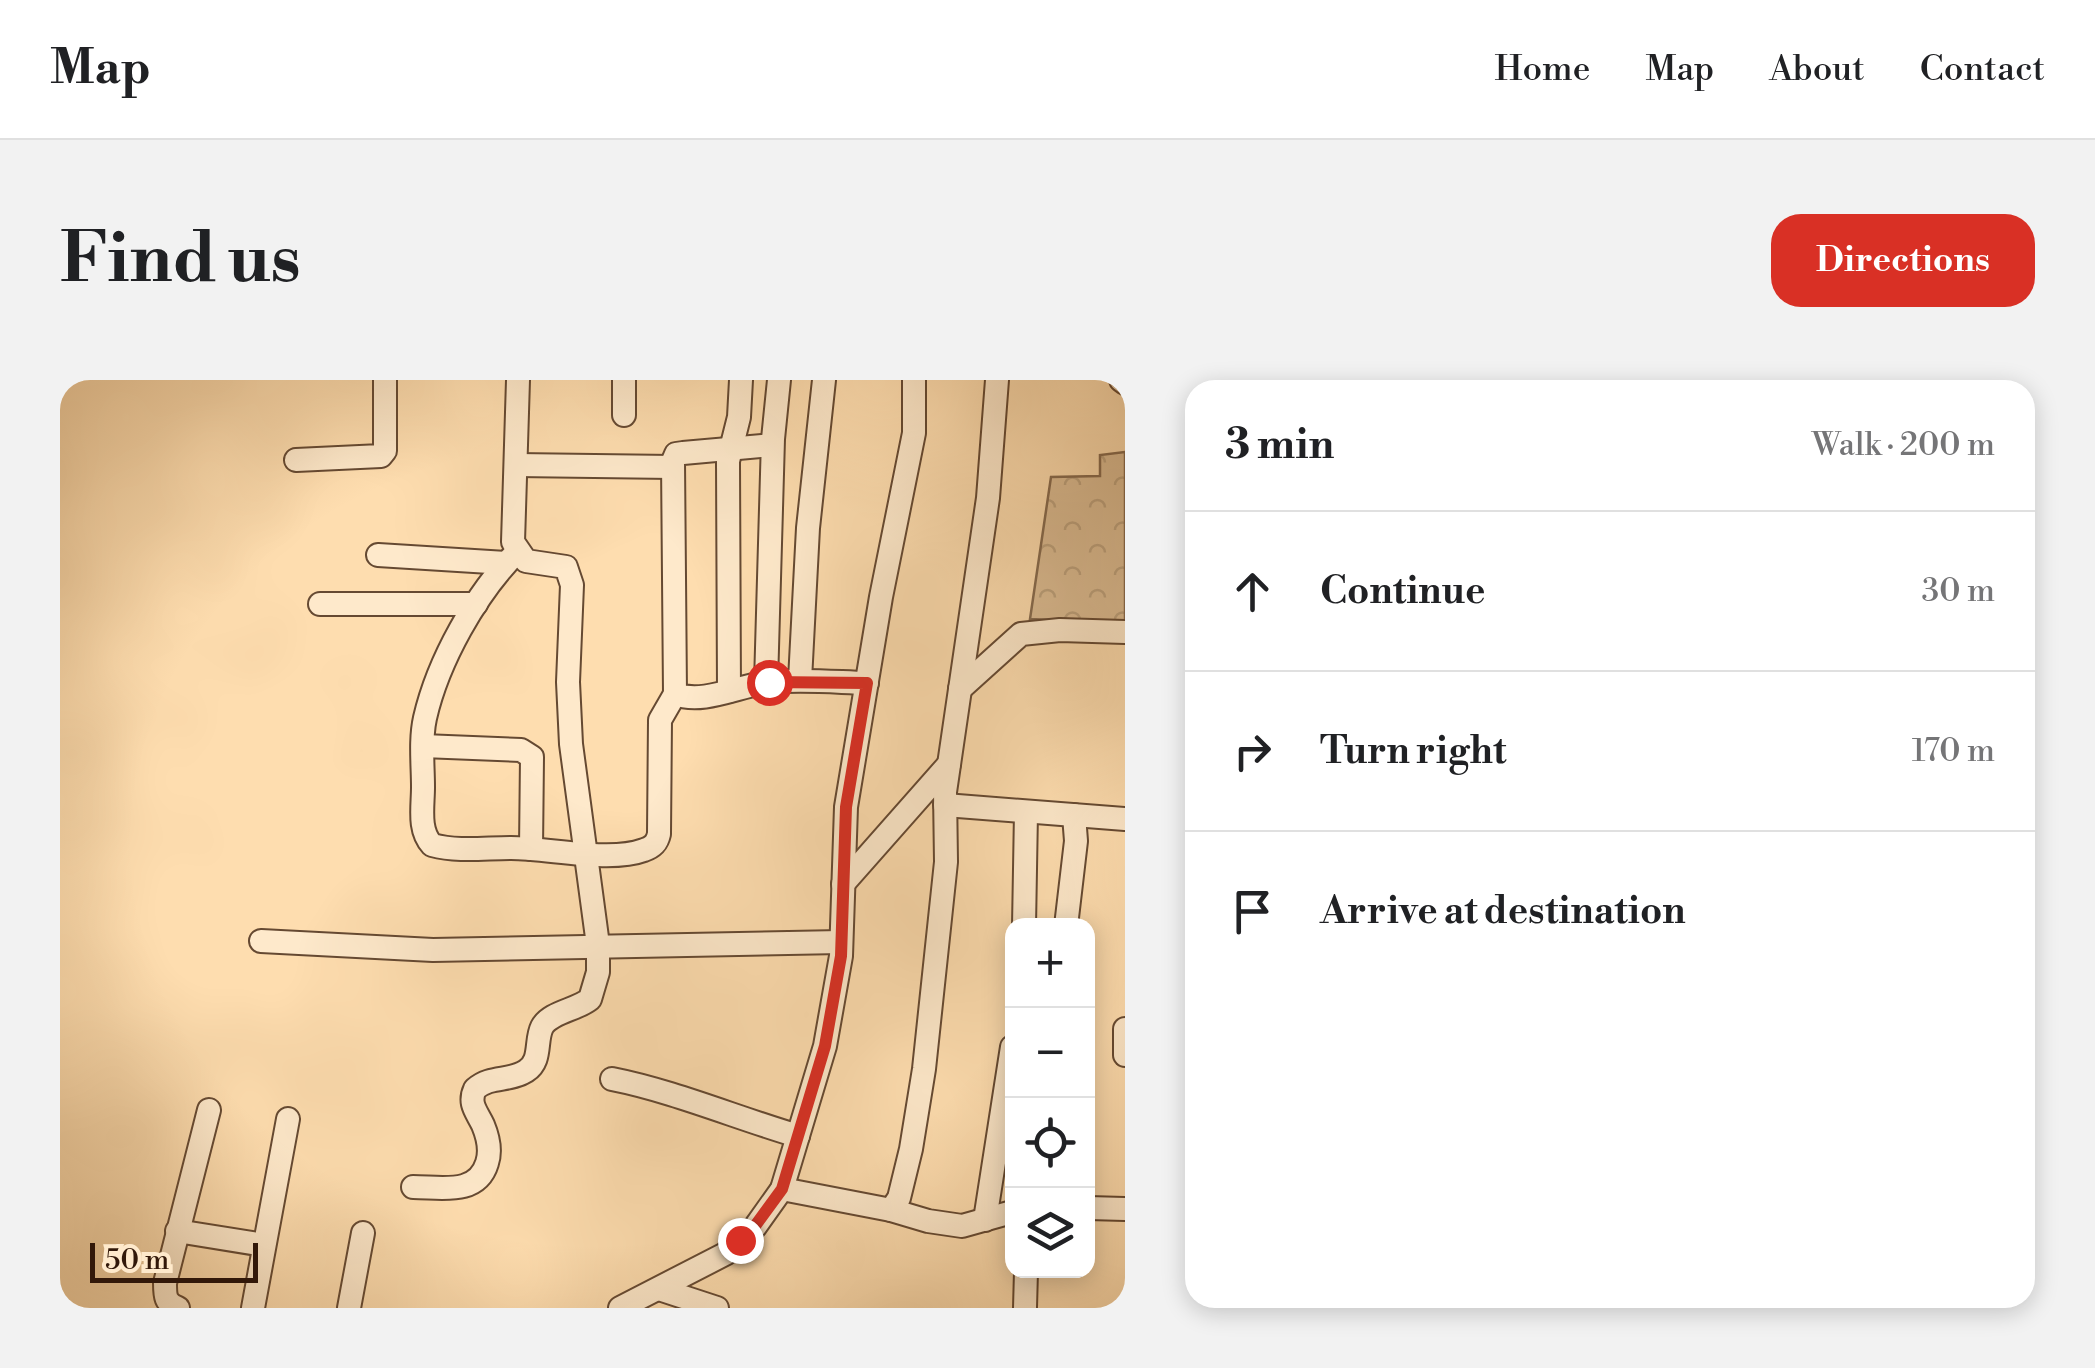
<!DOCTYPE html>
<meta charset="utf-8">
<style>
:root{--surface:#fff;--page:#f2f2f2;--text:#202124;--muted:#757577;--line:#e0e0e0;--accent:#d93025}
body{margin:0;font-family:"Libre Bodoni",serif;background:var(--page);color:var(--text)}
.controls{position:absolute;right:30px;bottom:30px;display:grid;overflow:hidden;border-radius:20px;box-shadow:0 5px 25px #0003}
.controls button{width:90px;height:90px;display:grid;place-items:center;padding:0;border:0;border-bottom:2px solid var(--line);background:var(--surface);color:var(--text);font:50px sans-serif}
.scale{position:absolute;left:30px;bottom:25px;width:168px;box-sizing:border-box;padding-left:10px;border:5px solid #321809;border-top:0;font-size:28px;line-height:35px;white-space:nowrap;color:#321809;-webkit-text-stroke:8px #fee9cb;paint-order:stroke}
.stop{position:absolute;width:30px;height:30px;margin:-22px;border:8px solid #d93025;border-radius:50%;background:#fff}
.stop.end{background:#d93025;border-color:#fff;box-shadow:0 2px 10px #0008}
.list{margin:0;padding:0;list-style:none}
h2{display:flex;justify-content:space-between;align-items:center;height:130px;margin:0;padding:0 40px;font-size:42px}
h2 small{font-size:32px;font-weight:400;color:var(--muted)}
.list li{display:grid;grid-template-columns:65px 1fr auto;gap:30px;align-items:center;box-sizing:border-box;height:160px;padding:0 40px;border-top:2px solid var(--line)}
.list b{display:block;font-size:38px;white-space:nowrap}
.list em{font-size:32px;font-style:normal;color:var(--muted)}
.icon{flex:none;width:55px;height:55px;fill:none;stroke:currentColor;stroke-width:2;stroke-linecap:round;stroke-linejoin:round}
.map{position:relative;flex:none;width:1065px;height:928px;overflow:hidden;border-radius:30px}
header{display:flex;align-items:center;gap:60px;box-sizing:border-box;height:140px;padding:0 50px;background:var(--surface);border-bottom:2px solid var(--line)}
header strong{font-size:48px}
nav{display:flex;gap:55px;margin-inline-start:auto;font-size:35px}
.intro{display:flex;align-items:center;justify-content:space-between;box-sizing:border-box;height:240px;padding:0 60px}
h1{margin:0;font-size:70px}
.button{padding:25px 45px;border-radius:30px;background:var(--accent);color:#fff;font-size:35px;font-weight:700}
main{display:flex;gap:60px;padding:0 60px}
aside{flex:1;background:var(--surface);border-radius:30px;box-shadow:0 5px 25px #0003}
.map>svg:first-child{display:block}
</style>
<header>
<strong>Map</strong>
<nav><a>Home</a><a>Map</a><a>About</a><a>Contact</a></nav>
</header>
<div class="intro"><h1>Find us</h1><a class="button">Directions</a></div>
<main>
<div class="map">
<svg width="1065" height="928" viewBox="0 0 1065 928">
<defs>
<pattern id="park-crowns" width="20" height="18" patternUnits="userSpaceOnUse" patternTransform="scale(2.5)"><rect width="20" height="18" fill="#dbbc93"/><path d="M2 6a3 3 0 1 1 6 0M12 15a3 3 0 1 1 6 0" fill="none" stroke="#bca17d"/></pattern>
</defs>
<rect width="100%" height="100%" fill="#feddaf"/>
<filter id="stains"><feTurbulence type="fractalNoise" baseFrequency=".002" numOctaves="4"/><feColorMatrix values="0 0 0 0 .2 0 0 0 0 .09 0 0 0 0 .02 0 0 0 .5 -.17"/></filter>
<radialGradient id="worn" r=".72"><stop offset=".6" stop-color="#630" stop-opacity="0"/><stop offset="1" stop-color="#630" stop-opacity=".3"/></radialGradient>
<!-- park -->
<polygon fill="url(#park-crowns)" stroke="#866a4e" stroke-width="2.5" points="1065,72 1065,243 970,239 991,97 1040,96 1040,75"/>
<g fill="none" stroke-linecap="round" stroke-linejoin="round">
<defs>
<g id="minor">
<polyline points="937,0 928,118 885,412 886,482 864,689 851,769 839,818 831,830 868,841 902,846 952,832"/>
<polyline points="1061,0 1065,3"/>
<polyline points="564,35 564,0"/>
<path d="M712,65L623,73L616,74L613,81L615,314C644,325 680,305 710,302C742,299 774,302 807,303"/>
<polyline points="236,80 321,76 325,71 325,0"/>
<polyline points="456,85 613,87"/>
<path d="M457,172C416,213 378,281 365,338C360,360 363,385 363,407C363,427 358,450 372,465C399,472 424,468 451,468C489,468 549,483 584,470C593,467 597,463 599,454L600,340L615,314"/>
<polyline points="318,175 446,183"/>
<polyline points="260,224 416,224"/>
<polyline points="740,300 748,148 764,0"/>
<polyline points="706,303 713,59 719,0"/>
<polyline points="900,309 961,254 1000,250 1065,252"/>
<polyline points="669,311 668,81 679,37 681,0"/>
<polyline points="363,366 461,370 472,377 471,469"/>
<polyline points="885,425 1065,439"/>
<polyline points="783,504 889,384"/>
<polyline points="964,546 966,432"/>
<polyline points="1006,546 1016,461 1014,435"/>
<polyline points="201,561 373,570 781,562"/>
<polyline points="1065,649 1065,675"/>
<path d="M552,699C613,711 677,738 738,756"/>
<path d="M353,807C381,807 417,816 427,783C431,771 428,757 423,745C417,732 408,724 415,709C431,695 449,702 466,691C482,681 475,661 482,647C490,632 517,630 530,619L538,592V565L511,364L508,302L512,205L506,187L466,181L453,162L458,0"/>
<polyline points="722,809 831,830"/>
<polyline points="1028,828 1065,829"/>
<polyline points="925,840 952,667"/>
<polyline points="117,851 204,865"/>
<polyline points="599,909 657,928"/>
<path d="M118,928C105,923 105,916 105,903L149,730"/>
<polyline points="193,928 228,739"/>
<polyline points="289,928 303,853"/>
<polyline points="560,928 665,874 695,847 722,809 765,666 781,576 786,427 821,217 854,53 854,0"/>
<polyline points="965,928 966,891"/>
</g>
</defs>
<!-- minor casing -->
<use href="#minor" stroke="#654932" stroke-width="26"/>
<!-- minor -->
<use href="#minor" stroke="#fee9cb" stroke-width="22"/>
</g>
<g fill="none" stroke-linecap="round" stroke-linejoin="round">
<!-- route -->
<polyline stroke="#d93025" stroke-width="12" points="680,860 695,846 722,809 765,666 781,576 786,427 807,303 709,302"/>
</g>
<rect width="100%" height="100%" filter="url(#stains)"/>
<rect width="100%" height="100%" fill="url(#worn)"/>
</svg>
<div class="controls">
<button>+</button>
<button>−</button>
<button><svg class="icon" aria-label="locate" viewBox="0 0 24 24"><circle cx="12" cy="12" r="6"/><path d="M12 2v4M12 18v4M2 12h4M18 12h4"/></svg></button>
<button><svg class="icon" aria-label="layers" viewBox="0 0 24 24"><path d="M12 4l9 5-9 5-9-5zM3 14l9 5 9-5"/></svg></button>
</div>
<div class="scale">50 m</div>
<div class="stop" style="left:709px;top:302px"></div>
<div class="stop end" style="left:680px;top:860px"></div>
</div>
<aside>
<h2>3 min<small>Walk · 200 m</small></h2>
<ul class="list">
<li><svg class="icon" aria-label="ahead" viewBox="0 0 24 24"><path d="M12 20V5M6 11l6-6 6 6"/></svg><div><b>Continue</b></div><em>30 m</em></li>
<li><svg class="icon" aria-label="right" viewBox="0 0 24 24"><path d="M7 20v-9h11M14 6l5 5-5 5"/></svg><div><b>Turn right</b></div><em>170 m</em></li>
<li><svg class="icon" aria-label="arrive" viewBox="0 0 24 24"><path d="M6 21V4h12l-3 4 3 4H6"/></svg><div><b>Arrive at destination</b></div></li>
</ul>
</aside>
</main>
